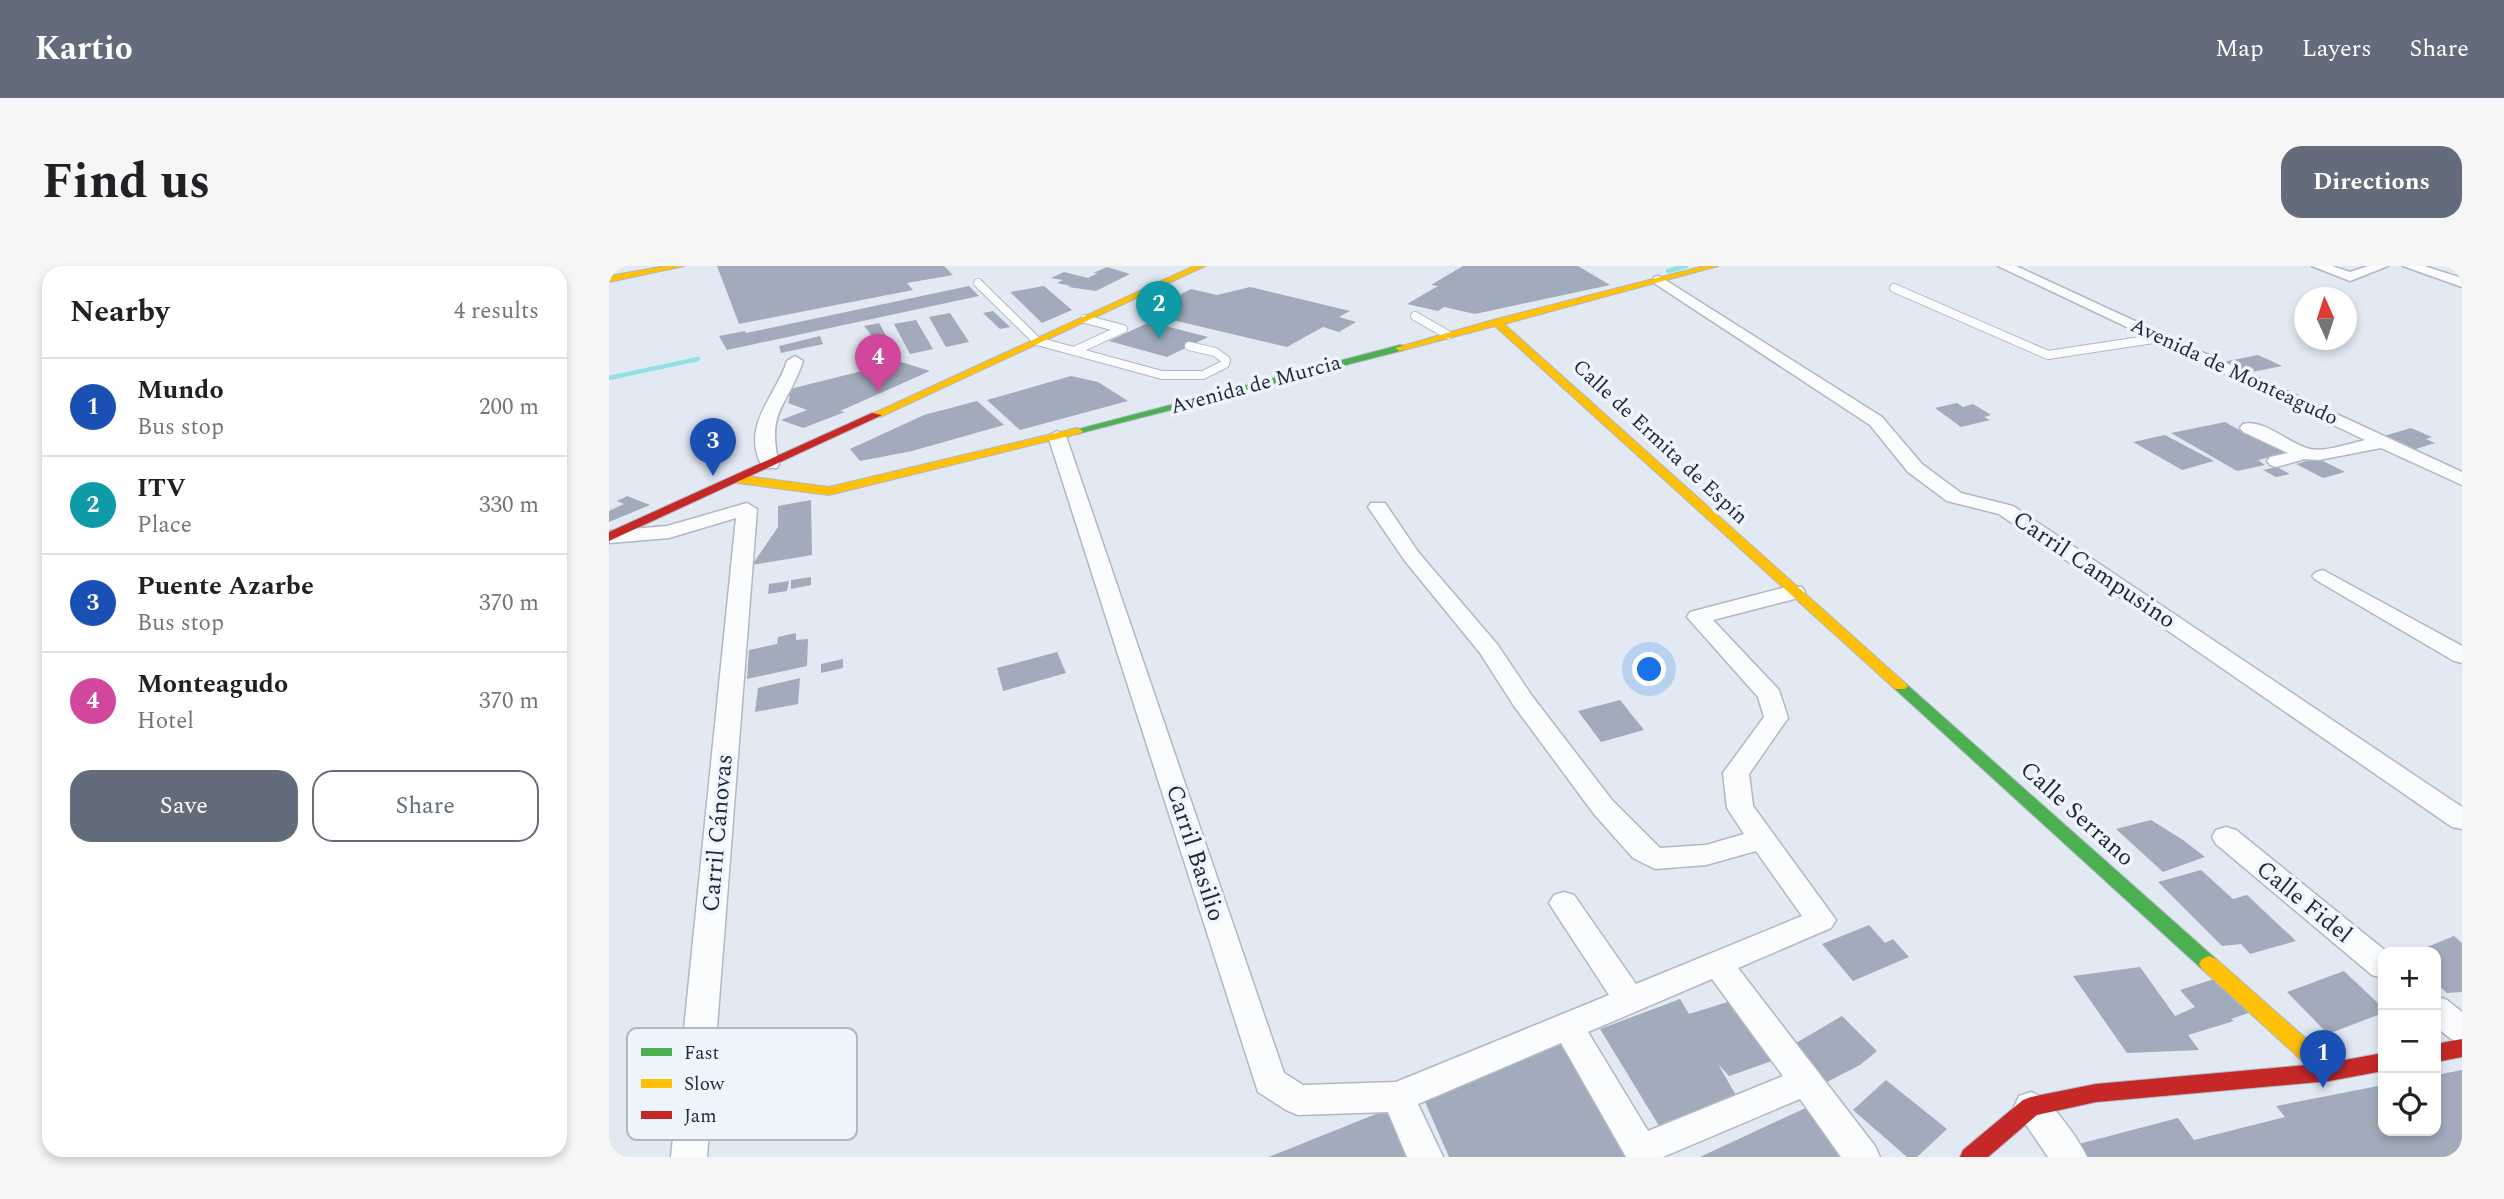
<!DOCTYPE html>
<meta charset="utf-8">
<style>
:root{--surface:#fff;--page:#f6f6f6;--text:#202124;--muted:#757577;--line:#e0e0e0;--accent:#636c7a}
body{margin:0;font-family:Spectral,serif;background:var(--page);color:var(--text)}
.controls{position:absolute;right:21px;bottom:21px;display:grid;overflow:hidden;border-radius:14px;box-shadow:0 4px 10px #0003}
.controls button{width:63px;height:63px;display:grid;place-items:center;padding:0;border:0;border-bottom:2px solid var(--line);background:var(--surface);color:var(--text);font:35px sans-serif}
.compass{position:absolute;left:1685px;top:21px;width:63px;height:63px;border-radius:50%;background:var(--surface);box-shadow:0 4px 10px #0003;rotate:357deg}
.you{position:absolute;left:1041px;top:404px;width:24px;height:24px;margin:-18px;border:5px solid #fff;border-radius:50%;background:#1a73e8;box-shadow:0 0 0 10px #1a73e833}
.badge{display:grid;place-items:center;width:46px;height:46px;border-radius:50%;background:var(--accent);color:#fff;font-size:23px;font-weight:700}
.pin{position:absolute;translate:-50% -58px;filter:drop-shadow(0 2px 4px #0008)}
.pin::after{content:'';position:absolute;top:37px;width:24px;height:21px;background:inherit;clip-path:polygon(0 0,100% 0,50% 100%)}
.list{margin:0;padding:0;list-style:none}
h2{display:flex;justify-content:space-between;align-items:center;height:91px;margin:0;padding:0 28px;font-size:30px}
h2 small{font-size:23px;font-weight:400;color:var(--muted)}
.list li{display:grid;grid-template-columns:46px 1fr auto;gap:21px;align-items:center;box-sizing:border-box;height:98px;padding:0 28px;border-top:2px solid var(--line)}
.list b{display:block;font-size:26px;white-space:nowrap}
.list p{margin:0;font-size:23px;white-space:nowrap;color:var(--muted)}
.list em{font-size:23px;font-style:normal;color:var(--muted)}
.actions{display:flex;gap:14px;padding:21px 28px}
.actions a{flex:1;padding:16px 0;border:2px solid var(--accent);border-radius:21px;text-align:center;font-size:24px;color:var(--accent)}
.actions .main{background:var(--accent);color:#fff}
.icon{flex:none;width:38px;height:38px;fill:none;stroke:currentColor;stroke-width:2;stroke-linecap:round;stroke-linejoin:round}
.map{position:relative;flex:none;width:1853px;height:891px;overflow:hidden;border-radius:21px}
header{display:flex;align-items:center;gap:42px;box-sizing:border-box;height:98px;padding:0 35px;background:var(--accent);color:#fff}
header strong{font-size:33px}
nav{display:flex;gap:38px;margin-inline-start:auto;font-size:24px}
.intro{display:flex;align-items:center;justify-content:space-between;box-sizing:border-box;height:168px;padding:0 42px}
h1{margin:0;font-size:49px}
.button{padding:18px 32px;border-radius:21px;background:var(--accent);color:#fff;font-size:24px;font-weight:700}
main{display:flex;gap:42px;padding:0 42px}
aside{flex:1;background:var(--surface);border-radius:21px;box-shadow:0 4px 10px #0003}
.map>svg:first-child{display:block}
</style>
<header>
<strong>Kartio</strong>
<nav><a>Map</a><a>Layers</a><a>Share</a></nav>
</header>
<div class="intro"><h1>Find us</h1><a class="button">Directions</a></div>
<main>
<aside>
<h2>Nearby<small>4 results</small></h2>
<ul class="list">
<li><span class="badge" style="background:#1a4fb4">1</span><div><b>Mundo</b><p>Bus stop</p></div><em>200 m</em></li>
<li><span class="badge" style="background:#0f9aa8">2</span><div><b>ITV</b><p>Place</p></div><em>330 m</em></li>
<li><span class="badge" style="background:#1a4fb4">3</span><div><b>Puente Azarbe</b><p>Bus stop</p></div><em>370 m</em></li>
<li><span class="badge" style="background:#d1479c">4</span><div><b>Monteagudo</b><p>Hotel</p></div><em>370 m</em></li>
</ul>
<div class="actions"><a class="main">Save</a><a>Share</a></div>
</aside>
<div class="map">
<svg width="1853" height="891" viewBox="0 0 1853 891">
<rect width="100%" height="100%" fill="#e2e9f3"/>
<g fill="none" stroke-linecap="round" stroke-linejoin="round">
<!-- stream -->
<g stroke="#92e1e6" stroke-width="4.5">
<polyline points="1059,5 1077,0"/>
<polyline points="0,112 89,93"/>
</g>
</g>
<!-- building -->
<g fill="#a1abbb">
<polygon points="108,0 335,0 344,9 298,17 304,24 130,58"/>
<polygon points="854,0 969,0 1001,19 866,48 835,41 829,45 798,38 829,20 822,19"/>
<polygon points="498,1 521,8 487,25 459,21 462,20 448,17 454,14 442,12 455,6 479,12 489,7 484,7"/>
<polygon points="360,20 370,30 118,84 110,70 136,65 137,67"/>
<polygon points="435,20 463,44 433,57 401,26"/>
<polygon points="641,21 741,45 730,51 747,56 730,66 714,61 678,81 534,47 582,23 608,29"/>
<polygon points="384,45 401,61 391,63 374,47"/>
<polygon points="341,47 360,76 337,81 320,51"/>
<polygon points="307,54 324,83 301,88 285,58"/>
<polygon points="541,56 599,71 558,91 500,75"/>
<polygon points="270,57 288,89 283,89 285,93 292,91 286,97 292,96 321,105 231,145 236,146 194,162 172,154 198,144 179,137 181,130 176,130 181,123 285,97 255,60"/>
<polygon points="211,70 214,78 172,87 170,80"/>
<polygon points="1649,89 1673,100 1638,107 1614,96"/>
<polygon points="462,110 489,116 519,135 411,164 378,134"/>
<polygon points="368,135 395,159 303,185 251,195 241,183 315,149"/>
<polygon points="1348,137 1354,141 1364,138 1382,149 1375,151 1381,154 1352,161 1326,142"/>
<polygon points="1616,156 1641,170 1649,168 1682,186 1649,194 1656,199 1628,205 1562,167"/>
<polygon points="1802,162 1823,171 1817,173 1826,177 1804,184 1771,171"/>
<polygon points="1556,169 1605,195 1573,204 1524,176"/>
<polygon points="1708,192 1736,206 1714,212 1687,198"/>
<polygon points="1668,201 1681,208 1667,211 1654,204"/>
<polygon points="18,230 41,239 0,256 0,245 15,238 8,235"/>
<polygon points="202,234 203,289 143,299 169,261 169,240"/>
<polygon points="202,311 202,319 182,323 182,314"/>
<polygon points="180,315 178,325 159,328 160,318"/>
<polygon points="187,367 187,374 199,373 198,400 138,413 140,384 168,378 169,371"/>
<polygon points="448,386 457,407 394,425 388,402"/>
<polygon points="234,393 234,402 212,407 212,398"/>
<polygon points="191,412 189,438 146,446 149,422"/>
<polygon points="1011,434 1035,464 992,476 969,445"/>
<polygon points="1542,554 1574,574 1596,591 1554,606 1507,563"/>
<polygon points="1592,604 1624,633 1638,629 1687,675 1641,688 1632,678 1613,680 1549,616"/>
<polygon points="1260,659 1276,677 1284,673 1300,691 1244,715 1213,678"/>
<polygon points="1845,670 1853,677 1853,726 1838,727 1827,717 1827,686 1806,686"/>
<polygon points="1531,701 1566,750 1586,741 1571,724 1608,712 1645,745 1622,753 1625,755 1579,769 1590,784 1518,787 1464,710"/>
<polygon points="1735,705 1774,742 1774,747 1719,768 1678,726"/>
<polygon points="1071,733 1080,748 1125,734 1166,794 1120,810 1109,798 1128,831 1052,863 991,763"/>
<polygon points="1233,750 1268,785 1251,799 1214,818 1182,780"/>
<polygon points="950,778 970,800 1020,891 840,891 813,829"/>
<polygon points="1853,804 1853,891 1473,891 1466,879 1569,852 1585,874 1676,851 1667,840 1774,819 1774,865 1827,865 1827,809"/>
<polygon points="1277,814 1338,863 1308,891 1298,891 1244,844"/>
<polygon points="1203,839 1240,891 1091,891"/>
<polygon points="782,842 803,891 660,891"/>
</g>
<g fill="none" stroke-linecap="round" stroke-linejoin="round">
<defs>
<g id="lane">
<polyline points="369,17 428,75 553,109 594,109 616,98 617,94 606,86 580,80"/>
<polyline points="1285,22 1439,89 1551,72"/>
<polyline points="806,50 839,69"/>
<polyline points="476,53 514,63"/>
<polyline points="465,85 513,63"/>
</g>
<g id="street">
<path d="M1389,0H1407L1853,206V219L1772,182L1710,194L1696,193L1667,201L1661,199L1658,195L1661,191L1679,187L1634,166L1631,162L1634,158C1656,153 1680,178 1701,183C1717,186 1739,178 1756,174Z"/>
<polygon points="1703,0 1723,0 1741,6 1759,0 1779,0 1741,15"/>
<polygon points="1794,0 1815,0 1853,12 1853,21"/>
<polygon points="1050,10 1273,151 1313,198 1352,227 1404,240 1853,541 1853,563 1843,561 1390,248 1338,235 1299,206 1261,159 1045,17 1045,11"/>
<path d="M186,90L194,95L192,101C175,144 158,147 170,198L168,202H154C130,160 167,131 178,95Z"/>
<path d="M448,165L457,170L675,807L694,819L787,816L1000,729L945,645L940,637L945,629L955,626L965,629L1027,718L1193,650L1147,585L1097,599L1046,603L1024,592L985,548L905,440L871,387L796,295L759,241L762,237H776L810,287L888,378L923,430L1003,534L1051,582L1097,579L1135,568L1118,542L1114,507L1155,451L1149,431L1078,351L1081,346L1177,321H1193L1196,326L1193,331L1104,354L1170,424L1179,452L1140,508L1144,540L1227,654L1222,662L1129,702L1266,880L1271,891H1232L1191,833L1054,891H1017L952,777L809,838L834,891H798L779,846L689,849L677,844L649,826L439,170ZM1103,713L1174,810L1039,865L979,766Z"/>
<polygon points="138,237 148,243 98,891 62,891 127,252 60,272 1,277 0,265 58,260"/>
<polygon points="1714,304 1853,380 1853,397 1845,395 1707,314 1703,310 1707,306"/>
<polygon points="1617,561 1627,564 1778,686 1774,686 1774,712 1763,709 1607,578 1603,571 1607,564"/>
<polygon points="1827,730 1838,734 1853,746 1853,777 1842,773 1827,761"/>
<path d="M1422,826C1442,833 1468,871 1478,891H1439L1405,841L1410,830Z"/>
</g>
<g id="fast">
<polygon points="791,79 795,80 795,84 468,168 462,165"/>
<polygon points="1291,415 1296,417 1607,693 1610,698 1607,703 1600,706 1593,703 1286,423 1283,420"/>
</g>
<g id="slow">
<polygon points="57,0 75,0 0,16 0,10"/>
<polygon points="585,0 596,0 271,151 261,149"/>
<polygon points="1095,0 1109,0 895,58 1296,417 1299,420 1296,423 1286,423 886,60 791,85 786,82 884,54"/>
<polygon points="468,162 474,165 472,167 220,229 129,217 123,213 129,209 220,221"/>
<polygon points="1600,690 1607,693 1728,800 1731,806 1728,812 1720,815 1712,812 1593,703 1590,698 1593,693"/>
</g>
<g id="jam">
<polygon points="263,147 273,149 0,275 0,266"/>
<polygon points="1853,773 1853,791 1827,796 1827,778"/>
<polygon points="1774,787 1774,805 1720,815 1487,836 1428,849 1379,891 1351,891 1354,884 1414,834 1422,831 1487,818 1720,797"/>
</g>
</defs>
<!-- lane casing -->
<use href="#lane" stroke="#afb8c4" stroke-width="10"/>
<!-- street casing -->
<use href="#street" stroke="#afb8c4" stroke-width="3"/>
<!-- fast casing -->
<use href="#fast" stroke="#afb8c4" stroke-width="2"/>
<!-- slow casing -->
<use href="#slow" stroke="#afb8c4" stroke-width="2"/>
<!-- jam casing -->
<use href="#jam" stroke="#afb8c4" stroke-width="2"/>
<!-- lane -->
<use href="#lane" stroke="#fbfcfd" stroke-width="8"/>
<!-- street -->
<use href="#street" fill="#fbfcfd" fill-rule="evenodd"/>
<!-- fast -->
<use href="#fast" fill="#4caf50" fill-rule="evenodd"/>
<!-- slow -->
<use href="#slow" fill="#ffc107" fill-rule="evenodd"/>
<!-- jam -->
<use href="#jam" fill="#c62828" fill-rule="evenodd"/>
</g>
<g text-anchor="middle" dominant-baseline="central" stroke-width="7" stroke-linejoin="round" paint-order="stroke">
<!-- far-street labels -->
<g font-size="21" fill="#1f2939" stroke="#eff5fd">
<text transform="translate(1625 106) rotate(25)">Avenida de Monteagudo</text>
<text transform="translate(647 119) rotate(-15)">Avenida de Murcia</text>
<text transform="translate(1051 176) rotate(43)">Calle de Ermita de Espín</text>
</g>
<!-- street labels -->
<g font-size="24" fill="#1f2939" stroke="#eff5fd">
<text transform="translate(1485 304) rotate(34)">Carril Campusino</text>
<text transform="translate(1468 548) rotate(42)">Calle Serrano</text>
<text transform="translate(109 567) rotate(-85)">Carril Cánovas</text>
<text transform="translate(586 587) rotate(72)">Carril Basilio</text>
<text transform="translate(1695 636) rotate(39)">Calle Fidel</text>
</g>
</g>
<!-- legend -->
<rect x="18" y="762" width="230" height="112" rx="10" fill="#eff5fd" stroke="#b1b8c2" stroke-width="2"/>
<rect x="32" y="782" width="31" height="8" fill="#4caf50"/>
<rect x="32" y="813" width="31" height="9" fill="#ffc107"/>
<rect x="32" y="845" width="31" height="8" fill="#c62828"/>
<g font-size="19" fill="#1f2939">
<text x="75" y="793">Fast</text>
<text x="75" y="824">Slow</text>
<text x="75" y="856">Jam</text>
</g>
</svg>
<div class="controls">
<button>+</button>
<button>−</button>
<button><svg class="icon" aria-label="locate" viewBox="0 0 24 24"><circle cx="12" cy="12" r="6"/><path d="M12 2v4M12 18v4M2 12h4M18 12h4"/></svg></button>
</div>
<svg class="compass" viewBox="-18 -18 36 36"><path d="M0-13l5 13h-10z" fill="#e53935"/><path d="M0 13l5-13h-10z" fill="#757577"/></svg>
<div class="you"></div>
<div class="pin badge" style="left:1714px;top:822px;background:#1a4fb4">1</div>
<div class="pin badge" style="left:550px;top:73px;background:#0f9aa8">2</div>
<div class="pin badge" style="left:104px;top:210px;background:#1a4fb4">3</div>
<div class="pin badge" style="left:269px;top:126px;background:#d1479c">4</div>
</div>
</main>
